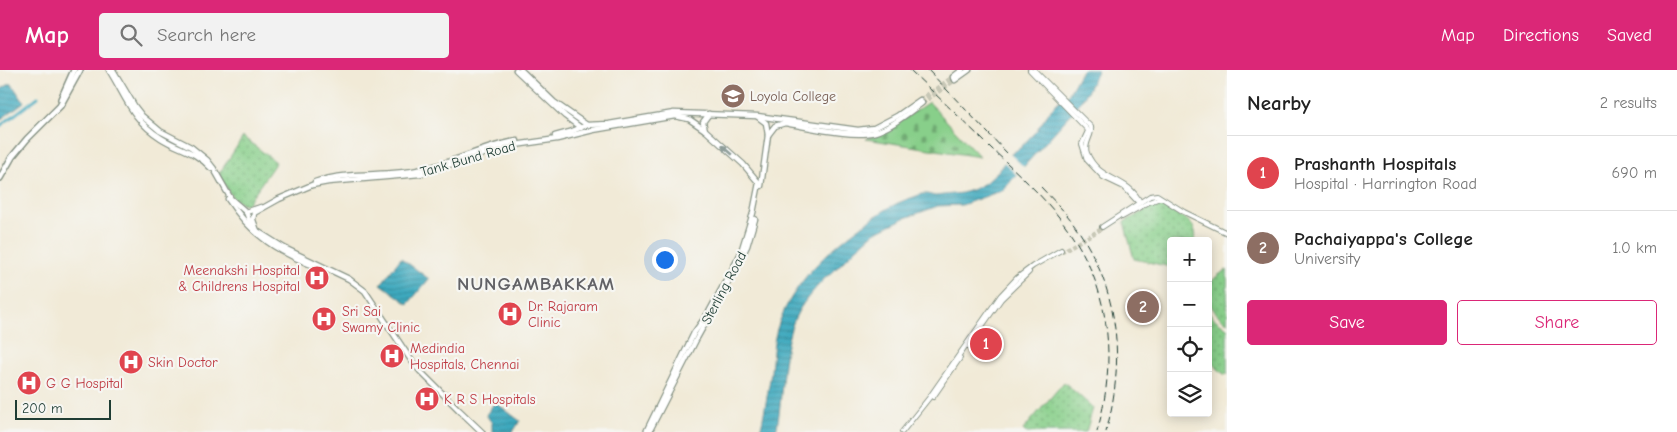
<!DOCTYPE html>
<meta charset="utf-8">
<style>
:root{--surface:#fff;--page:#f2f2f2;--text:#222;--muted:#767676;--line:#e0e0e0;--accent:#db2777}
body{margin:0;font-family:"Comic Neue",sans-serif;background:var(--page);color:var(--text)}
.controls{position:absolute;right:15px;bottom:15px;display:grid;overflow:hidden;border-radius:5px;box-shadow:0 2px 12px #0003}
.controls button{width:45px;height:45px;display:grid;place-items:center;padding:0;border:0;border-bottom:1px solid var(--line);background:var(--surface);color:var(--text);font:25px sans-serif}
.scale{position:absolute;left:15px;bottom:12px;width:96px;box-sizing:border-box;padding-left:5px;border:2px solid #1f3d34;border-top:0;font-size:14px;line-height:18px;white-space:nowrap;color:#1f3d34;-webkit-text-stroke:4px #f6f6f2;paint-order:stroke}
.you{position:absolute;left:664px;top:189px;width:18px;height:18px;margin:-12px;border:4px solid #fff;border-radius:50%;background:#1a73e8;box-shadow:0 0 0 8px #1a73e833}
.badge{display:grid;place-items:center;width:32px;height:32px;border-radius:50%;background:var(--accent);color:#fff;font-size:16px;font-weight:700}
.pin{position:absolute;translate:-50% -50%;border:2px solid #fff;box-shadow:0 1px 5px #0006}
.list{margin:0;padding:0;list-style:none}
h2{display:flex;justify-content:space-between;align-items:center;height:65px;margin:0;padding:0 20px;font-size:21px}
h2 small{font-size:16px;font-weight:400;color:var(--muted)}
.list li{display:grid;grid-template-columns:32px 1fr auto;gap:15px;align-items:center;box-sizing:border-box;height:75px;padding:0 20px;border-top:1px solid var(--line)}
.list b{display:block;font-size:19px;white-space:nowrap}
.list p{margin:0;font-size:16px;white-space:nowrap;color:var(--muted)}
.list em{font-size:16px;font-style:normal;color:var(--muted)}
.actions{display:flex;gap:10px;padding:15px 20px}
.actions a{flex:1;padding:11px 0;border:1px solid var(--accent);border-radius:5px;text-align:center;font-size:18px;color:var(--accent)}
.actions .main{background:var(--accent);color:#fff}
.icon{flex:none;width:28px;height:28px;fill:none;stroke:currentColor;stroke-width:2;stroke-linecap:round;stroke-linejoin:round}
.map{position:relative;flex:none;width:1227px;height:362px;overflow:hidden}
header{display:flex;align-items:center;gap:30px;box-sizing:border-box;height:70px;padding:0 25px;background:var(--accent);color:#fff}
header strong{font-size:24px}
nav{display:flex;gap:28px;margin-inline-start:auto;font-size:18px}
.search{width:350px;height:45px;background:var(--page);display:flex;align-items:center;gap:12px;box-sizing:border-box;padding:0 18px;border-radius:5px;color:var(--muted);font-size:19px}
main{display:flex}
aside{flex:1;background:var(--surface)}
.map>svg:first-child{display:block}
</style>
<header>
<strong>Map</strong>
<div class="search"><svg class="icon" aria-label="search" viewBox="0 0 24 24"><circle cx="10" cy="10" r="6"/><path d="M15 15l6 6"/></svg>Search here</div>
<nav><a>Map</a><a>Directions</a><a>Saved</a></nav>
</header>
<main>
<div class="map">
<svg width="1227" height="362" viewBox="0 0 1227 362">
<defs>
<pattern id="cemetery-stones" width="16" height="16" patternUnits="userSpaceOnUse" patternTransform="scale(1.25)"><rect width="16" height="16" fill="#88cf8a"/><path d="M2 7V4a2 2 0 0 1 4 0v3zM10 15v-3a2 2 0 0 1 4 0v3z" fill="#6fa972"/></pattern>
<pattern id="park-dots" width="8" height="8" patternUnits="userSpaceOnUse" patternTransform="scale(1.25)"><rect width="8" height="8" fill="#88cf8a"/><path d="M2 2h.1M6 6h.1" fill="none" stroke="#6fa972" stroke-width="1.8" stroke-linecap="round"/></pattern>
<pattern id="water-rules" width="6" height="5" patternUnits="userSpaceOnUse" patternTransform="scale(1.25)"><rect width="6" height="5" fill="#3ea9be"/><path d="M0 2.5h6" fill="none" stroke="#338b9b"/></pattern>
</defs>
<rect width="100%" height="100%" fill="#f6f6f2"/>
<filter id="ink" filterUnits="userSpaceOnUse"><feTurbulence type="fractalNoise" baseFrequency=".02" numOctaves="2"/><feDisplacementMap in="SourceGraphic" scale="10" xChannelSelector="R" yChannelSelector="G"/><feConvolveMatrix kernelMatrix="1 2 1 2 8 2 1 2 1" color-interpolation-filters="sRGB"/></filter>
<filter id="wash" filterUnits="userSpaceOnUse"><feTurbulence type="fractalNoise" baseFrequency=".0096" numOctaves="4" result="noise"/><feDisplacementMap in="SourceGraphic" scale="20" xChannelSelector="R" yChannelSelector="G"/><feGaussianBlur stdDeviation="1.12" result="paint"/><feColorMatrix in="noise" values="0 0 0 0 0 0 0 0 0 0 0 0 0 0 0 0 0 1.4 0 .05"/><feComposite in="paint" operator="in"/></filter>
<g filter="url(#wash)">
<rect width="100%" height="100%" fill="#f1ead7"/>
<!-- cemetery -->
<polygon fill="url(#cemetery-stones)" stroke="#54865f" points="929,32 980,87 866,69 883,62"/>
<!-- park -->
<g fill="url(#park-dots)" stroke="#54865f">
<path d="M243,67L276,92L247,134C231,134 226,116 219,104Z"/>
<path d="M1156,135L1161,136C1175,143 1200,151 1195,171H1171V197L1134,189L1124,152Z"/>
<path d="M1227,200V253C1204,235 1198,214 1227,200Z"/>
<polygon points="1208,240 1213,248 1227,258 1227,303 1225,305 1208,290"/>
<polygon points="1064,312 1093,338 1086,362 1025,362 1023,360"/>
</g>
<!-- water -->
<g fill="url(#water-rules)" stroke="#2e7379">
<path d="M1082,0H1098L1087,22L1077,37L1003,120L962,135L938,136L905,148L874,163L858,177L831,204L827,206C817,217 805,229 798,242C780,275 784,325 776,362H760C764,345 767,327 770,309C773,290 772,271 779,253C797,203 846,164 890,137C900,131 912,128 922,124H927L935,126L962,123L974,119L985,113L998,101L1011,84L1020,78L1036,61L1055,34L1068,25Z"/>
<polygon points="11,13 24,32 0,50 0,20"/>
<polygon points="401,188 429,209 408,234 381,214"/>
<polygon points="495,332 520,351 513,362 492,362 492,353 486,345"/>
</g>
<!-- pier -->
<polygon fill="#f1ead7" points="1009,83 1025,98 1018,106 1003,91"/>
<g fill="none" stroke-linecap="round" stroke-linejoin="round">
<!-- canal -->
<polyline stroke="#3ea9be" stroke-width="3" points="0,56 38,27"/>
</g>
</g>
<g filter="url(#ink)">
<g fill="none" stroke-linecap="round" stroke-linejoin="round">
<!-- tertiary-tunnel -->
<polyline stroke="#c7c7b6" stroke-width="4" stroke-dasharray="4 2" stroke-linecap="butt" points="1061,182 1103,158"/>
<!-- secondary-tunnel -->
<g stroke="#c7c7b6" stroke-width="4.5" stroke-dasharray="4.5 2" stroke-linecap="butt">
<polyline points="920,30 953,7"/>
<polyline points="922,33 955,10"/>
</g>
<defs>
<g id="tertiary">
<polyline points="1030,0 1087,59 1088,61 1082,74 1087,90 1103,107 1124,117 1139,133"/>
<path d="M1034,0L1091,57C1093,66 1083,73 1087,83C1099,112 1127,106 1140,132"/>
<polyline points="1122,147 1149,132 1160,128"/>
<polyline points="1102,157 1150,126 1157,125 1184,142 1227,163"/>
<polyline points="968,276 1001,229 1029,202"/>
<polyline points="933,327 960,288"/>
<polyline points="902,362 929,328 1001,225 1017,208 1033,196 1061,180"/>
</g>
<g id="secondary">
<path d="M109,0C126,27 132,50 161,68C180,80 194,80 211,98"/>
<polyline points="113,0 135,37 142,46 160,61 191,77 207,90 214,99 231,129 246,142 250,152 257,161 284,178 349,209 365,221 411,290 420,301 459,340 482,362"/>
<polyline points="516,0 565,46 581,58"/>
<polyline points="521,0 554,32 587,55"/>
<polyline points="953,7 962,0"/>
<polyline points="955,10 969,0"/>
<polyline points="758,47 766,53 768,65 761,116"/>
<polyline points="705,60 703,52 709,44"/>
<path d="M768,65L775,56L785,53C809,57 853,68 875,62C892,57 908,43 922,33"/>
<polyline points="555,66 570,62 587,55 609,54 674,43 757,46 858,60 874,58 897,46 920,30"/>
<path d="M315,112C349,101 384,107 418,100C452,94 483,76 517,71"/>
<path d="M228,129C253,167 278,182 319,198"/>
<polyline points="246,142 261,137"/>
<polyline points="257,161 253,150 254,143 279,129 312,115 328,112 420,104 508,76 557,69 593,60 675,46 689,49 705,60 743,94 759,113 753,143 740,185 709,242 694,263 646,362"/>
<polyline points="741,188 747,176 755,149"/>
<polyline points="649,362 697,268 736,198"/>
</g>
<g id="primary">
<polyline points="61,29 74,0"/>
<polyline points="0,108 12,87 27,69 60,36 80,0"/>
</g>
</defs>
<!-- tertiary casing -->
<use href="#tertiary" stroke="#889486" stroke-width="6"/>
<!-- secondary casing -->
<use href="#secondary" stroke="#889486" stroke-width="7"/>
<!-- primary casing -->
<use href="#primary" stroke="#889486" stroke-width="8"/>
<!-- tertiary -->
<use href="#tertiary" stroke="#fff" stroke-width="4"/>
<!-- secondary -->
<use href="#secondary" stroke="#fff" stroke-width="4.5"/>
<!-- primary -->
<use href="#primary" stroke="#fff" stroke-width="5"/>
<!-- rail -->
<g stroke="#1f3d34" stroke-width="1" stroke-dasharray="8 4" stroke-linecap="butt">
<path d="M910,0C937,26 965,52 992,79C1020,105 1051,133 1072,165C1112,225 1116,295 1097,362"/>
<polyline points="928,0 1007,83"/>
<path d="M1041,117C1054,131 1068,144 1078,160C1120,222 1125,292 1106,362"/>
</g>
</g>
<!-- one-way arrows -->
<defs><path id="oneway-solid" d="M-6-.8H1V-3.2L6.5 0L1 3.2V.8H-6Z" transform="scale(1.25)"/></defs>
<use fill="#8f9e9a" href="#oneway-solid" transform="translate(727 80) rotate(-138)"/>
</g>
<!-- icons -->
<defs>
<symbol id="university-disc" viewBox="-11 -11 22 22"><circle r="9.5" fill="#8d6e63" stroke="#f6f6f2"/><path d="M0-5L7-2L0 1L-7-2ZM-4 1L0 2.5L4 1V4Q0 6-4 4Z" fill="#fff"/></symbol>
<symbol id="hospital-disc" viewBox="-11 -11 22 22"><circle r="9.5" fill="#e0444e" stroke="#f6f6f2"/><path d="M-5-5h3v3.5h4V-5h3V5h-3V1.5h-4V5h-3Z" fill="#fff"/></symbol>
</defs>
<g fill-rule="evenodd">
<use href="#university-disc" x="719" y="12" width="28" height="28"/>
<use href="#hospital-disc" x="303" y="194" width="28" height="28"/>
<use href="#hospital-disc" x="496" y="230" width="28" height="28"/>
<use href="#hospital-disc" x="310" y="235" width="28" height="28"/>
<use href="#hospital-disc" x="378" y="272" width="28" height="28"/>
<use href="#hospital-disc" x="117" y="278" width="28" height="28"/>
<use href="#hospital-disc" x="15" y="299" width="28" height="28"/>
<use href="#hospital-disc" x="413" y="315" width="28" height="28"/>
</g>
<g text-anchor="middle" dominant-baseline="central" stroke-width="4.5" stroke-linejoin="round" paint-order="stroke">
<!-- education labels -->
<g font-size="14" fill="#785e54" stroke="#f6f6f2" text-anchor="start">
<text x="750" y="26">Loyola College</text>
</g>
<!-- street labels -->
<g font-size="14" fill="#1f3d34" stroke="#f6f6f2">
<text transform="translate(468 89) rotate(-16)">Tank Bund Road</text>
<text transform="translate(724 218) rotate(-62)">Sterling Road</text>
</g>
<!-- health labels -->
<g font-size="14" fill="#be3a42" stroke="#f6f6f2" text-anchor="start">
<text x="300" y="200" text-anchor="end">Meenakshi Hospital<tspan x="300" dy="16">&amp; Childrens Hospital</tspan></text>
<text x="528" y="236">Dr. Rajaram<tspan x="528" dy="16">Clinic</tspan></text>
<text x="342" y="241">Sri Sai<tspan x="342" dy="16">Swamy Clinic</tspan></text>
<text x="410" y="278">Medindia<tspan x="410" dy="16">Hospitals, Chennai</tspan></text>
<text x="148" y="292">Skin Doctor</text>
<text x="46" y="313">G G Hospital</text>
<text x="444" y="329">K R S Hospitals</text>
</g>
<!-- district labels -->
<g font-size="19" font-weight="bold" letter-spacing="1" fill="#626266" stroke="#f6f6f2">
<text x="536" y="214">NUNGAMBAKKAM</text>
</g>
</g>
</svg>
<div class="controls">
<button>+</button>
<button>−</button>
<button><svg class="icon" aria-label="locate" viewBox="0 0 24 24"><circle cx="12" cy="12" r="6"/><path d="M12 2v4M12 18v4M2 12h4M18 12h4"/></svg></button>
<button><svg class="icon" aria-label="layers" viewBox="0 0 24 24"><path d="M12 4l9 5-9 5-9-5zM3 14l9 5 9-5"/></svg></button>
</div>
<div class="scale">200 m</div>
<div class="you"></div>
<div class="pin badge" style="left:986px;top:274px;background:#e0444e">1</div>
<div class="pin badge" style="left:1143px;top:237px;background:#8d6e63">2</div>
</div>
<aside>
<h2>Nearby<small>2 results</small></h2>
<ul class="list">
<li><span class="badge" style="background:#e0444e">1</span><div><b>Prashanth Hospitals</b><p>Hospital · Harrington Road</p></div><em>690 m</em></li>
<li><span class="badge" style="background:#8d6e63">2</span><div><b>Pachaiyappa's College</b><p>University</p></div><em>1.0 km</em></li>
</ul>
<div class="actions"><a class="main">Save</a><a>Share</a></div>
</aside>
</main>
